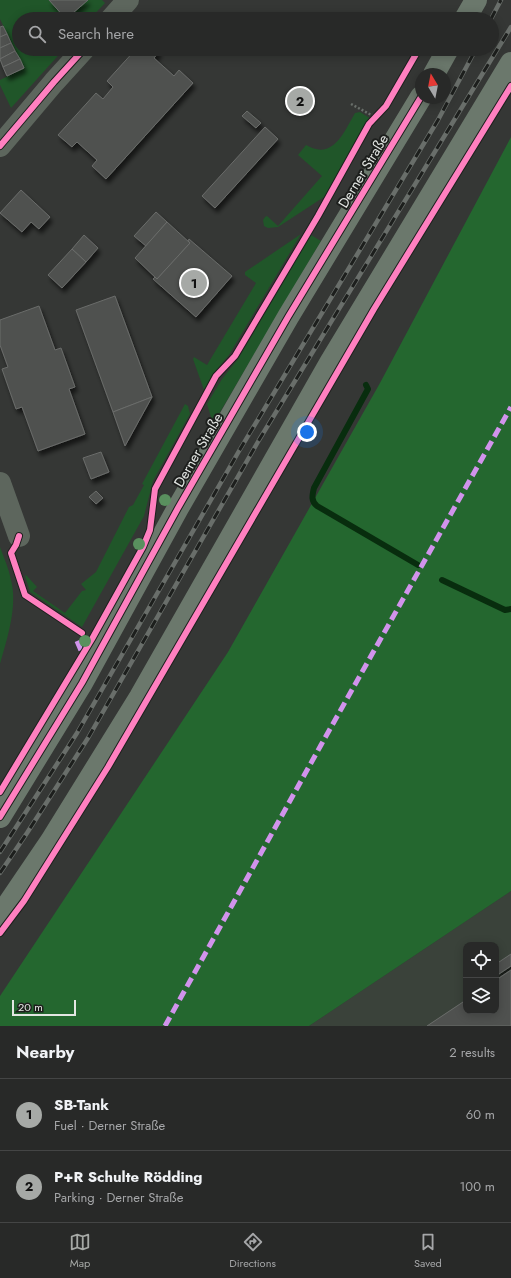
<!DOCTYPE html>
<meta charset="utf-8">
<style>
:root{--surface:#282928;--page:#303130;--text:#f1f3f6;--muted:#a5a6a8;--line:#444545;--accent:#a6a9a6}
body{margin:0;font-family:Jost,sans-serif;background:var(--page);color:var(--text)}
.controls{position:absolute;right:12px;bottom:12px;display:grid;overflow:hidden;border-radius:8px;box-shadow:0 2px 10px #0003}
.controls button{width:36px;height:36px;display:grid;place-items:center;padding:0;border:0;border-bottom:1px solid var(--line);background:var(--surface);color:var(--text);font:20px sans-serif}
.compass{position:absolute;left:415px;top:68px;width:36px;height:36px;border-radius:50%;background:var(--surface);box-shadow:0 2px 10px #0003;rotate:350deg}
.scale{position:absolute;left:12px;bottom:10px;width:64px;box-sizing:border-box;padding-left:4px;border:2px solid #e3e6e3;border-top:0;font-size:11px;line-height:14px;white-space:nowrap;color:#e3e6e3;-webkit-text-stroke:3px #1d1f1d;paint-order:stroke}
.you{position:absolute;left:307px;top:432px;width:14px;height:14px;margin:-10px;border:3px solid #fff;border-radius:50%;background:#1a73e8;box-shadow:0 0 0 6px #1a73e833}
.badge{display:grid;place-items:center;width:26px;height:26px;border-radius:50%;background:var(--accent);color:#111;font-size:13px;font-weight:700}
.pin{position:absolute;translate:-50% -50%;border:2px solid #fff;box-shadow:0 1px 4px #0006}
.list{margin:0;padding:0;list-style:none}
h2{display:flex;justify-content:space-between;align-items:center;height:52px;margin:0;padding:0 16px;font-size:17px}
h2 small{font-size:13px;font-weight:400;color:var(--muted)}
.list li{display:grid;grid-template-columns:26px 1fr auto;gap:12px;align-items:center;box-sizing:border-box;height:72px;padding:0 16px;border-top:1px solid var(--line)}
.list b{display:block;font-size:15px;white-space:nowrap}
.list p{margin:0;font-size:13px;white-space:nowrap;color:var(--muted)}
.list em{font-size:13px;font-style:normal;color:var(--muted)}
.icon{flex:none;width:22px;height:22px;fill:none;stroke:currentColor;stroke-width:2;stroke-linecap:round;stroke-linejoin:round}
.map{position:relative;flex:none;width:511px;height:1026px;overflow:hidden}
.search{position:absolute;background:var(--surface);box-shadow:0 2px 10px #0003;left:12px;right:12px;top:12px;height:44px;display:flex;align-items:center;gap:10px;box-sizing:border-box;padding:0 14px;border-radius:22px;color:var(--muted);font-size:15px}
.sheet{height:196px;background:var(--surface)}
nav{display:flex;justify-content:space-around;align-items:center;box-sizing:border-box;height:56px;border-top:1px solid var(--line);background:var(--surface);font-size:11px;color:var(--muted)}
nav a{display:grid;justify-items:center;gap:2px}
nav .on{color:var(--accent)}
.map>svg:first-child{display:block}
</style>
<div class="map">
<svg width="511" height="1026" viewBox="0 0 511 1026">
<defs>
<filter id="shadow"><feDropShadow dx="2.5" dy="4.5" stdDeviation="2" flood-color="#0009"/></filter>
</defs>
<rect width="100%" height="100%" fill="#353735"/>
<!-- built -->
<path fill="#3a423a" fill-rule="evenodd" d="M511,891V1026H309ZM466,945H496V1011H466Z"/>
<!-- green -->
<g fill="#205629">
<polygon points="0,0 102,0 105,3 90,19 19,19 19,49 64,49 11,108 0,85 0,80 24,68 0,19"/>
<path d="M360,112L371,119L367,122L324,197L278,227L268,228L264,226L263,220L265,217L267,216L278,226L322,176L298,155L306,145C333,161 344,132 355,113Z"/>
<polygon points="301,234 229,355 213,374 204,390 193,359 194,357 207,365 256,283 245,275 245,272"/>
<polygon points="311,235 321,241 213,424 207,404 222,379 238,359"/>
<polygon points="185,404 188,406 190,414 153,481 144,516 82,627 30,592 25,576 26,575 37,587 33,591 65,613 82,591 86,590 81,584 96,572 129,507 133,505 144,485 142,484"/>
<path d="M0,547C4,558 9,569 11,580C18,606 7,639 0,664Z"/>
</g>
<!-- forest -->
<polygon fill="#24672f" points="511,137 511,891 309,1026 0,1026 0,996 228,652 380,383"/>
<g fill="none" stroke-linecap="round" stroke-linejoin="round">
<!-- stream -->
<g stroke="#082d0e" stroke-width="6">
<path d="M366,385L368,389L314,488C312,496 311,501 317,506L418,565"/>
<polyline points="442,580 505,610 511,609"/>
</g>
</g>
<!-- building -->
<g fill="#4f514f" stroke="#6a6c6a" filter="url(#shadow)">
<polygon points="49,0 88,0 66,19"/>
<polygon points="3,26 7,34 0,37 0,27"/>
<polygon points="7,34 11,43 0,48 0,37"/>
<polygon points="11,43 15,51 0,59 0,48"/>
<polygon points="136,49 156,49 159,52 154,58 174,76 179,70 193,83 106,179 92,166 97,160 77,142 72,147 58,135 96,93 103,99 113,87 107,81"/>
<polygon points="15,51 20,59 3,67 0,59"/>
<polygon points="20,59 24,68 7,76 3,67"/>
<polygon points="247,111 261,123 256,128 242,116"/>
<polygon points="265,127 278,139 215,208 202,196"/>
<polygon points="21,190 50,217 39,229 31,222 22,232 0,213"/>
<polygon points="156,212 167,222 146,246 134,236"/>
<polygon points="167,222 190,243 157,279 135,258"/>
<polygon points="84,235 98,248 86,262 72,249"/>
<polygon points="189,239 232,276 196,317 153,279 155,277 157,279 190,243 188,241"/>
<polygon points="72,249 86,262 62,288 48,275"/>
<polygon points="115,296 152,397 113,412 76,310"/>
<polygon points="39,306 55,350 61,348 75,387 69,389 85,434 38,451 22,407 16,409 2,369 8,367 0,345 0,320"/>
<polygon points="152,397 125,446 113,412"/>
<polygon points="101,452 109,472 91,479 83,458"/>
<polygon points="96,491 103,498 96,504 89,497"/>
<polygon points="511,954 511,966 496,976 496,964"/>
<polygon points="511,970 511,1026 427,1026 466,1000 466,1011 496,1011 496,980"/>
</g>
<g fill="none" stroke-linecap="round" stroke-linejoin="round">
<!-- path -->
<polyline stroke="#696f6a" stroke-width="2.5" stroke-dasharray="2 2" stroke-linecap="butt" points="351,104 375,117"/>
<!-- minor -->
<g stroke="#5d665d" stroke-width="22">
<polyline points="111,19 128,0"/>
<polyline points="0,146 54,82 84,49"/>
<polyline points="0,483 19,536"/>
</g>
<!-- major -->
<g stroke="#6b786c" stroke-width="22">
<polyline points="465,19 476,0"/>
<polyline points="434,74 448,49"/>
<polyline points="0,817 82,683 178,508 288,317 421,97"/>
<polyline points="0,916 51,841 140,697 330,363 511,63"/>
</g>
<defs>
<g id="rail">
<polyline points="491,19 501,0"/>
<polyline points="0,852 77,733 239,451 438,120 476,49"/>
<polyline points="0,873 27,833 88,738 259,440 511,27"/>
</g>
</defs>
<!-- rail casing -->
<use href="#rail" stroke="#696e6a" stroke-width="4.5"/>
<!-- rail -->
<use href="#rail" stroke="#1d1f1d" stroke-width="3" stroke-dasharray="9" stroke-linecap="butt"/>
<!-- quiet -->
<g stroke="#d193ec" stroke-width="5" stroke-dasharray="10 5" stroke-linecap="butt">
<polyline points="77,641 83,655"/>
<polyline points="165,1026 321,745 511,407"/>
</g>
<defs>
<g id="cycleway">
<polyline points="0,146 54,82 84,49"/>
<polyline points="19,536 16,545 11,553 25,595 82,633"/>
<polyline points="0,792 92,639 143,547 150,530 155,489 216,376 235,356 318,216 369,124 386,106 419,49"/>
<polyline points="0,817 82,683 178,508 288,317 421,97"/>
<polyline points="0,933 24,901 108,767 374,309 511,86"/>
</g>
</defs>
<!-- cycleway casing -->
<use href="#cycleway" stroke="#1d1f1d" stroke-width="8"/>
<!-- cycleway -->
<use href="#cycleway" stroke="#ff80c0" stroke-width="6"/>
</g>
<!-- trees -->
<g fill="#59905e">
<circle cx="165" cy="500" r="6"/>
<circle cx="139" cy="544" r="6"/>
<circle cx="85" cy="641" r="6"/>
</g>
<g text-anchor="middle" dominant-baseline="central" stroke-width="4" stroke-linejoin="round" paint-order="stroke">
<!-- street labels -->
<g font-size="14" fill="#e3e6e3" stroke="#1d1f1d">
<text transform="translate(363 171) rotate(-59)">Derner Straße</text>
<text transform="translate(198 450) rotate(-60)">Derner Straße</text>
</g>
</g>
</svg>
<div class="controls">
<button><svg class="icon" aria-label="locate" viewBox="0 0 24 24"><circle cx="12" cy="12" r="6"/><path d="M12 2v4M12 18v4M2 12h4M18 12h4"/></svg></button>
<button><svg class="icon" aria-label="layers" viewBox="0 0 24 24"><path d="M12 4l9 5-9 5-9-5zM3 14l9 5 9-5"/></svg></button>
</div>
<svg class="compass" viewBox="-18 -18 36 36"><path d="M0-13l5 13h-10z" fill="#e53935"/><path d="M0 13l5-13h-10z" fill="#a5a6a8"/></svg>
<div class="scale">20 m</div>
<div class="you"></div>
<div class="pin badge" style="left:194px;top:283px">1</div>
<div class="pin badge" style="left:300px;top:101px">2</div>
<div class="search"><svg class="icon" aria-label="search" viewBox="0 0 24 24"><circle cx="10" cy="10" r="6"/><path d="M15 15l6 6"/></svg>Search here</div>
</div>
<section class="sheet">
<h2>Nearby<small>2 results</small></h2>
<ul class="list">
<li><span class="badge">1</span><div><b>SB-Tank</b><p>Fuel · Derner Straße</p></div><em>60 m</em></li>
<li><span class="badge">2</span><div><b>P+R Schulte Rödding</b><p>Parking · Derner Straße</p></div><em>100 m</em></li>
</ul>
</section>
<nav>
<a class="on"><svg class="icon" aria-label="map" viewBox="0 0 24 24"><path d="M3 6l6-2 6 2 6-2v14l-6 2-6-2-6 2zM9 4v14M15 6v14"/></svg>Map</a>
<a><svg class="icon" aria-label="directions" viewBox="0 0 24 24"><path d="M12 3l9 9-9 9-9-9zM9 14v-3h6M13 9l2 2-2 2"/></svg>Directions</a>
<a><svg class="icon" aria-label="saved" viewBox="0 0 24 24"><path d="M7 4h10v16l-5-4-5 4z"/></svg>Saved</a>
</nav>
